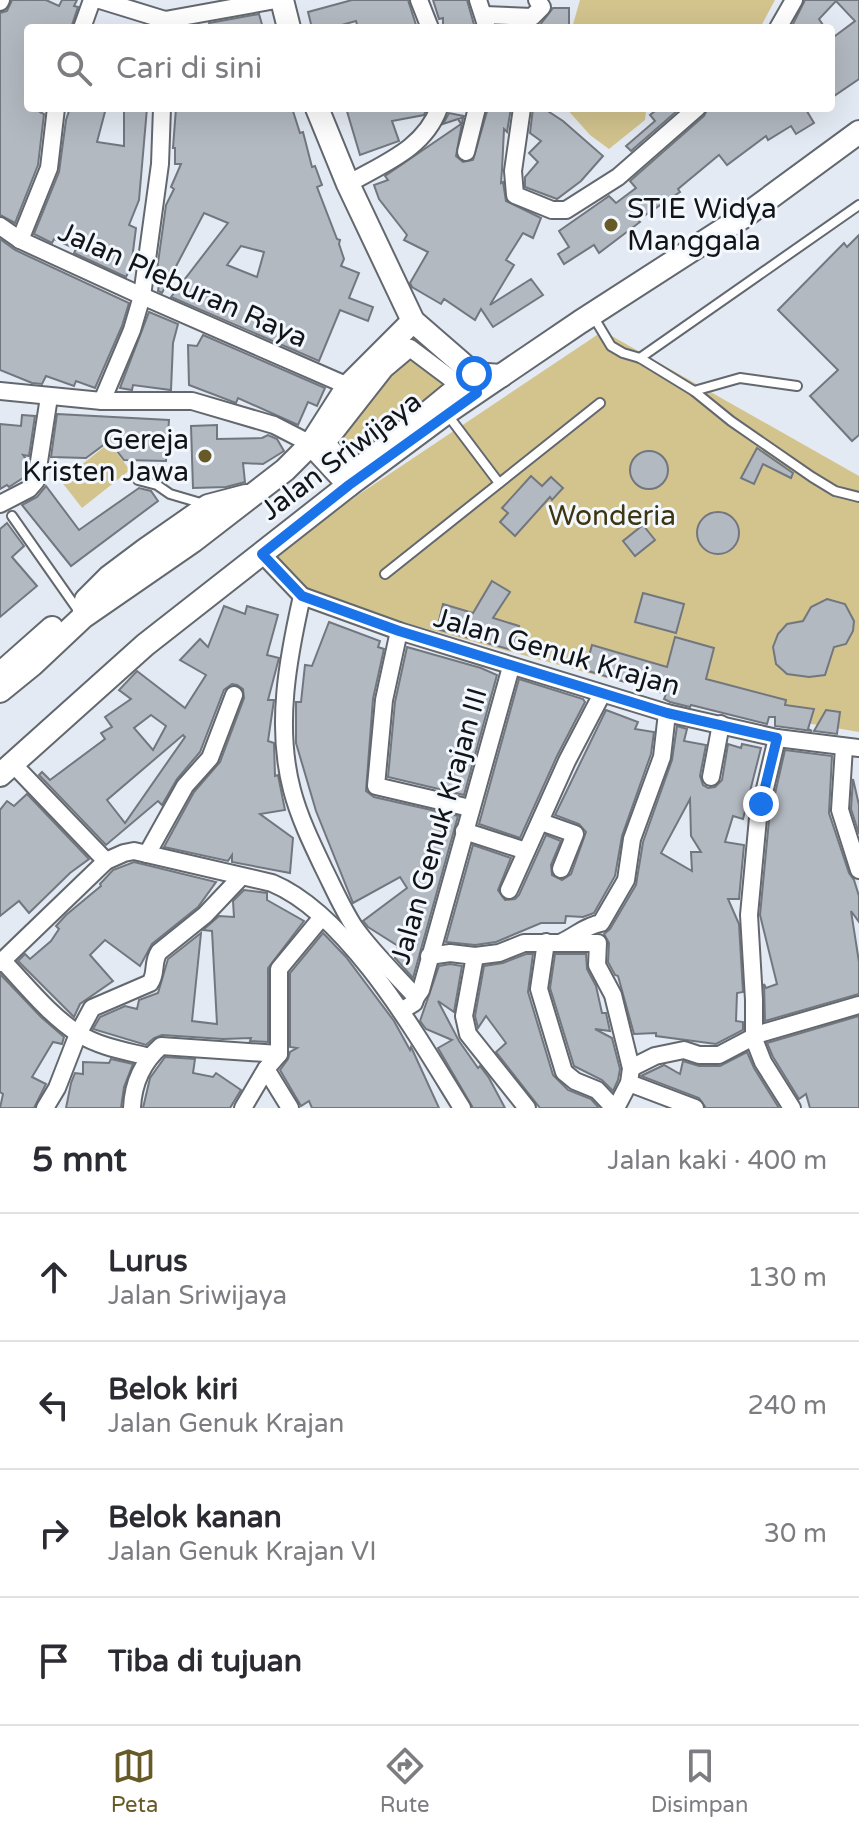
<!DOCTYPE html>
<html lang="id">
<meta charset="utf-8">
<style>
:root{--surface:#fff;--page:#f2f2f3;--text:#2b2b33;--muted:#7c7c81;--line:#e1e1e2;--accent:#675a27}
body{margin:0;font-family:"Varela Round",sans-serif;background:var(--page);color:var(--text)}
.stop{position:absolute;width:24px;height:24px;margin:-18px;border:6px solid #1a73e8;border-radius:50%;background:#fff}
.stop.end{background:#1a73e8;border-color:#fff;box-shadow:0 2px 8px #0008}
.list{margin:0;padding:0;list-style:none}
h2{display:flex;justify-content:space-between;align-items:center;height:104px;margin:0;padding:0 32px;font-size:34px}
h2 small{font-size:26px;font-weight:400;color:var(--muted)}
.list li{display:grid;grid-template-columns:52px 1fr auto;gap:24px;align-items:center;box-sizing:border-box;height:128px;padding:0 32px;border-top:2px solid var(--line)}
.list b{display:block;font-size:30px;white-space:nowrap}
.list p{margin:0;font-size:26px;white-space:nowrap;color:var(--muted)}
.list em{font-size:26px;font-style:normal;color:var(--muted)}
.icon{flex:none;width:44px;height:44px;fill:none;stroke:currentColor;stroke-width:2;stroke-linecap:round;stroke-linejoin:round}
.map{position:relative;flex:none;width:859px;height:1108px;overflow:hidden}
.search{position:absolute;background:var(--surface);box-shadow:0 8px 32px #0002;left:24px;right:24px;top:24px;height:88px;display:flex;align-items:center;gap:20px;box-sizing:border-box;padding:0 28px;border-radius:8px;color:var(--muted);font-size:30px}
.sheet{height:616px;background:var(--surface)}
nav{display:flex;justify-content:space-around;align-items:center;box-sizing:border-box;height:112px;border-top:2px solid var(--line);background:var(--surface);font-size:22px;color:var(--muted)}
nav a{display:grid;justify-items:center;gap:4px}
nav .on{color:var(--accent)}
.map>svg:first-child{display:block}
</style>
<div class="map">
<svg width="859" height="1108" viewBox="0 0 859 1108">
<rect width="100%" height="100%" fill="#e4eaf3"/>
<!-- green -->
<g fill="#d3c48e">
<polygon points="580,0 775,0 760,28 572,28"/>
<polygon points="566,108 652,108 646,112 645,120 609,149 590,135"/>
<polygon points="603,331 859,476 859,732 712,707 307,596 270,554"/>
<polygon points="403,340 467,381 341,464 320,438"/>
<polygon points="109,443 130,470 82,508 61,481"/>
</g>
<!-- building -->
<g fill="#b3b9c1" stroke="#72777f" stroke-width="2" fill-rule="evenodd">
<polygon points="12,0 46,0 59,6 62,0 77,0 74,6 78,7 71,28 28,28 28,108 42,108 40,112 44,114 38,165 15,223 0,215 0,13 7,11"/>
<polygon points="352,0 408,0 417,28 358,28 356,21 331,28 312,28 308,12"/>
<polygon points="433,0 467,0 475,28 443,28 443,18 439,19"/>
<polygon points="805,0 859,0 859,79 831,98 831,39 855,21 836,1 819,19 825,28 791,28"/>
<polygon points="553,8 569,8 569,28 532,28 540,25"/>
<polygon points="259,14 263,28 210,28 209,23"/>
<polygon points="70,108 106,108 97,142 124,146 124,108 147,108 139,200 129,225 136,228 131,267 126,277 74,253 76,249 54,239 52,243 34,234 59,172 66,120"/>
<path d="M176,108H292L300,133L303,132L312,167L315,166L322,185L317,187L337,239L340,240L339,244L344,259L341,266L359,273L349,298L373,307L368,321L340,310L319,361L171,297L228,223L204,213L162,293L158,291L161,270H157L166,205L174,189L171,187L181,164H175V148H173ZM241,246L264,252L257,277L227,265Z"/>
<polygon points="346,108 427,108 424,115 392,121 399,141 360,155"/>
<polygon points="488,108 511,108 507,132 504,129 502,170 501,183 503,182 506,201 541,218 533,238 523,233 506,260 514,265 490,305 531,279 543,295 493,327 481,309 475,320 444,299 441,304 412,287 410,283 428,252 404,240 407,235 379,199 374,185 388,180 385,176 461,124 458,119 443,124 449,113 464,116 461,118 463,118 456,156 463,162 473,160"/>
<polygon points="533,108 543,108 563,121 603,156 581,181 557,199 525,187 525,177 538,162 529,153 541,141 530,133"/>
<polygon points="659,108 678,110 631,151 626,146 655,121 650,115"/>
<polygon points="708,108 805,108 814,123 796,134 791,126 768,140 766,136 727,165 719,155 678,189 680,192 638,220 640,222 599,253 594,245 564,264 558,254 569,247 559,231 609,196 616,203 636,188 630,181 704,116"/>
<polygon points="859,235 859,435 852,441 810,396 838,370 778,310 844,243 847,247"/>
<polygon points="0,239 15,250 129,303 122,326 95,388 76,381 74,386 46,376 42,384 32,383 0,370"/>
<polygon points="149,312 178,324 173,343 171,390 133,385 132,390 120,388"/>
<polygon points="203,335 325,388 317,406 308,402 298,425 238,398 236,403 189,385 188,345 197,346"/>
<polygon points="57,414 169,420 166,461 124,460 109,441 86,458 51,457"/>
<polygon points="22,415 35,416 29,456 23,455 28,462 26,476 9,487 7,485 0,489 0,424 21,426"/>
<polygon points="217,425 217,439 262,438 268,435 277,439 284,451 263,464 243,463 245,482 226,487 193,488 191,426"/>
<polygon points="757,448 793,473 791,478 763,464 754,484 741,478"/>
<circle cx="649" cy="470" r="19"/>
<polygon points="531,476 542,486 551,477 563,488 552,500 550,497 515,536 500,522 508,513 502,508"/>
<polygon points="46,486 79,530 139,488 151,491 158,501 71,566 22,505 37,497"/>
<circle cx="718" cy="533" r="21"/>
<polygon points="7,523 24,546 12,557 37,586 0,617 0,529"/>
<polygon points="643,525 655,540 635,556 623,541"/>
<polygon points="492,581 510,592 493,618 519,626 512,650 437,629 443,604 473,613"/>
<polygon points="643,593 684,604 676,633 635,622"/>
<polygon points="827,599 845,604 854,621 853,631 846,644 834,647 825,675 809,677 787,674 776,664 773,647 778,634 787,624 803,621 811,607"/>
<path d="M224,606L245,614L247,606L278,615L267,655L279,658L268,700H274L268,741L274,743L275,776L278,775L285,810L260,814L293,838L290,873L232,862V855L228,861L164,847L194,792L220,762L244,698L243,689L237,685L232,684L224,690L200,752L177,779L162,805L158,801L106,845L39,775L42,772L50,780L105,739L101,733L112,727L105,717L131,699L119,690L137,671L185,708L206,675L180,660L200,639L208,647ZM151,715L166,726L153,750L134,728ZM183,735L185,737L125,823L107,800Z"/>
<polygon points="329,622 380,641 378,647 384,649 373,699 366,791 374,797 458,816 413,978 395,958 398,946 368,927 363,921 407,888 400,877 353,903 316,811 296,743 296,702 301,702 305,665 312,666"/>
<polygon points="675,637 714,648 706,679 786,700 785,705 814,709 808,729 812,731 775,726 775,717 769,717 767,724 691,705 690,707 670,702 664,699 666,694 585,670 592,645 667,667"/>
<polygon points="407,647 481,668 497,675 464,795 388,777 395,702"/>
<polygon points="519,679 583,699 585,702 557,756 520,838 479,824"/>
<polygon points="606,710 638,722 635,729 654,732 651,754 622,836 615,876 594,913 583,917 566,916 565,923 541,923 496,942 475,945 446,942 473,845 511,858 498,890 505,900 515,899 519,895 546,835 561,841 551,865 552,875 562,880 571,874 586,832 579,824 555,815"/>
<polygon points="826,710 840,712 837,734 814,731"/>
<path d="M677,726L687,729L684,741L706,745L700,776L703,785L708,788L715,787L722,780L728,744L741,748L742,744L761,748L743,819L733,816L725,842L744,845L739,899H728L739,924L743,992L737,993L736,1021L743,1022V1030L716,1044L656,1036V1033L634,1034L618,976L615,975L608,962L609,943L604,934L610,929L636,885L643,842L672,760ZM690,799L691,836L701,852H691L692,871L661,853Z"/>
<polygon points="785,750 832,756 829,813 849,873 854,880 859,896 859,922 851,911 859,962 859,994 765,1021 764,984 766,988 777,984 760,915 769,820"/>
<polygon points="853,779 859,805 859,834 851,809"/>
<polygon points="27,794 89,859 70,873 29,913 19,901 0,916 0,810 7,801 14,806"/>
<polygon points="134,862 216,882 198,907 152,944 140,966 105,940 90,955 113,981 80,1004 74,1017 18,961 25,954 30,959 51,941 59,929 56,926 66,915 101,886 100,884 113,870"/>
<polygon points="244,890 267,893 267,900 304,921 268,968 268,1042 250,1041 251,1038 223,1039 162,1035 154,1038 146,1045 93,1029 100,1017 125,1006 137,1009 139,1000 158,993 168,959 201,933 192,1021 217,1024 212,931 203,930 219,916 234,917 233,901"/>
<polygon points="323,933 346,957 394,1021 410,1050 411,1047 412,1049 439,1108 312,1108 309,1101 301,1106 280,1070 288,1059 290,1052 297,1048 290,1047 290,973"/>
<polygon points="526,954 533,954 528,992 553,1075 568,1090 591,1099 599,1108 540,1108 496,1052 506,1043 486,1016 478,1028 475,1016 484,966 503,963"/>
<polygon points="555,954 586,954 587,969 596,986 602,1013 606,1013 610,1031 595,1029 612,1038 620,1069 618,1080 613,1091 602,1080 574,1066 550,988"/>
<polygon points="450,964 462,966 454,1012 438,1001 459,1041 478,1068 480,1066 489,1078 505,1108 473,1108 438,1048 452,1040 426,1029 420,1021 439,966"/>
<polygon points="0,974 41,1017 64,1037 62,1044 53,1042 32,1077 46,1084 34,1108 0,1108 3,1094 0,1092"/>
<polygon points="859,1016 859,1108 810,1108 806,1094 799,1099 773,1057 767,1043"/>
<polygon points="747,1052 754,1068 779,1108 706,1108 699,1098 641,1076 664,1065 680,1074 683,1061 699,1066 720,1066"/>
<polygon points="165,1057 195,1059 193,1073 213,1077 216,1073 241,1090 230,1108 143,1108 150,1078"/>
<polygon points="111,1059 133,1064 124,1087 121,1108 66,1108 71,1083 75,1073 83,1074 83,1062 109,1063"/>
</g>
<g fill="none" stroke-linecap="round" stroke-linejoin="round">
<defs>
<g id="lane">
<polyline points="593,316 611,346 623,353 640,358 694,391 740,378 797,386"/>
<polyline points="640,358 859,205"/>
<polyline points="694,391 731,421 812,477 835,491 859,497"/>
<polyline points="447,414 499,483"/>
<polyline points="138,480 157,485 170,494 204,504"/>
<polyline points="12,516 80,613"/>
<polyline points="385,574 600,403"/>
</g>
<g id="street">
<polyline points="100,0 165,20 276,0"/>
<polyline points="419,0 430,28"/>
<polyline points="478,0 487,28"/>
<polyline points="0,2 1,0"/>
<polyline points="484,15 532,17 542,7 537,0"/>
<polyline points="82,28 92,0"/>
<polyline points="778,28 794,0"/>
<polyline points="522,108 513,171 515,195 552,210 566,210 618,177 697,108"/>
<polyline points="466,152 477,108"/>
<path d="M348,184C384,163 424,149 439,108"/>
<polyline points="0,226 20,240 142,296 348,386"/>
<polyline points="20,240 49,168 56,108"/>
<polygon points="410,348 458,384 352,471 327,443 385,369"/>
<polyline points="0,391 102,401 192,401 274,425 311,444"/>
<polyline points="102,401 132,330 142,296 160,164 162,108"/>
<polyline points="0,504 29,489 36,481 49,397"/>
<polyline points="262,554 302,596 399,631 667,713 777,738 859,748"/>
<path d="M302,596C288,658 275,726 292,790C299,817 312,844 324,869C334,889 343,910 355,928C373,953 396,975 416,997L414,1003L401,1011"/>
<polyline points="399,631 384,700 376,786 470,808"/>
<polyline points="777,738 758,818 749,915 754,1000 754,1039 763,1062 792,1108"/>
<polyline points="844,747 840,810 859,870"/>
<polyline points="12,763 106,861"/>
<polyline points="711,777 721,724"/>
<polyline points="541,822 575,834 561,869"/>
<polyline points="464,831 526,851"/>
<polyline points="147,854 185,786 210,758 234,695"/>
<polyline points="509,890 567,761 602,694"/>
<polyline points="546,942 539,989 564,1072 575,1081 597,1090 614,1108"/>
<path d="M562,942C577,935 585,926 601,923L626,880L632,839L662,757L667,713"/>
<polyline points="429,956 450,953 475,956 499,953 524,943 598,943 597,965 613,995 631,1068 629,1083 616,1108"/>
<polyline points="475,956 464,1016 468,1034 527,1108"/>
<path d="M3,961C26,985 50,1016 79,1034C100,1047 126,1051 149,1057"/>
<path d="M0,963L106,861L124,853L134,851L272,883C349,915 419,1039 462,1108"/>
<polyline points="416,997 421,990 511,667"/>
<polyline points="631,1068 655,1056 684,1050 699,1055 719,1055 759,1034 859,1005"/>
<polyline points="266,1069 290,1108"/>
<polyline points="629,1083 695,1108"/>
<path d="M45,1108L57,1088L78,1034L92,1008L150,983C157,974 152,962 159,952L205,915L241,877"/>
<path d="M132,1108C133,1083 143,1062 161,1046L279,1054"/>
<polyline points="243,1108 266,1069 279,1054 279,969 322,917"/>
</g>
<g id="secondary">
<polyline points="282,0 289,28"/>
<polyline points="317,108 348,184 413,321 474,374 501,376"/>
<polyline points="311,444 349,485"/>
<polyline points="84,612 86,600 109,577 145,550 208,506 246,496"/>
<polyline points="0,674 52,628"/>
<polyline points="0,691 32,665 83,617 193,541 285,470 311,444 348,386 413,321"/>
<polyline points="0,775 145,645 349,485 446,413 580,322 746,215 859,132"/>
</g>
</defs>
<!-- lane casing -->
<use href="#lane" stroke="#63686f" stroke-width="12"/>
<!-- street casing -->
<use href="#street" stroke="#63686f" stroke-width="20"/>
<!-- secondary casing -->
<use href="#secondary" stroke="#63686f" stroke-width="26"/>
<!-- lane -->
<use href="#lane" stroke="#fff" stroke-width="8"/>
<!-- street -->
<use href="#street" stroke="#fff" stroke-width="16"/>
<!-- secondary -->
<use href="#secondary" stroke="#fff" stroke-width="22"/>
</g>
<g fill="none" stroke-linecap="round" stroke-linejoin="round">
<!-- route -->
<polyline stroke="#1a73e8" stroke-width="10" points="474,374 477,393 349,485 262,554 302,596 399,631 667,713 777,738 761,804"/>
</g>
<!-- markers -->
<g fill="#675a27" stroke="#f3f8fe" stroke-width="3">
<circle cx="611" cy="225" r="8"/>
<circle cx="205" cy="456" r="8"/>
</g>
<g text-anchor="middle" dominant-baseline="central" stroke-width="6" stroke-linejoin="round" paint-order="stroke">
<!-- poi labels -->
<g font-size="28" fill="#121417" stroke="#f3f8fe" text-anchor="start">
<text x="627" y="209">STIE Widya<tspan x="627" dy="32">Manggala</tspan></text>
<text x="189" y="440" text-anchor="end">Gereja<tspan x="189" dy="32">Kristen Jawa</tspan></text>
</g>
<!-- street labels -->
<g font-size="28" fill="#121417" stroke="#f3f8fe">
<text transform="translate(183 285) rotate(24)">Jalan Pleburan Raya</text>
<text transform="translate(341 456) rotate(-37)">Jalan Sriwijaya</text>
<text transform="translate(557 652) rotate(16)">Jalan Genuk Krajan</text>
<text transform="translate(439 826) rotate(-74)">Jalan Genuk Krajan III</text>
</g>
<!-- park labels -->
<g font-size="28" fill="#3e3513" stroke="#f3f8fe">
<text x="612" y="516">Wonderia</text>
</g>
</g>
</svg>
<div class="stop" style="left:474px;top:374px"></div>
<div class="stop end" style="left:761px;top:804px"></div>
<div class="search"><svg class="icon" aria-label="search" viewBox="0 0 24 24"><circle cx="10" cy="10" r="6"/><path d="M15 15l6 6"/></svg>Cari di sini</div>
</div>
<section class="sheet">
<h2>5 mnt<small>Jalan kaki · 400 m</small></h2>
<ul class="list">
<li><svg class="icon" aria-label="ahead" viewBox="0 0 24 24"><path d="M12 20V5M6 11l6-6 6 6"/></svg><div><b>Lurus</b><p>Jalan Sriwijaya</p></div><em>130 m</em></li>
<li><svg class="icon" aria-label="left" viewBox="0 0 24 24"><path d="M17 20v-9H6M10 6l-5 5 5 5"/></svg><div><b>Belok kiri</b><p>Jalan Genuk Krajan</p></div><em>240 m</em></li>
<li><svg class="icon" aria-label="right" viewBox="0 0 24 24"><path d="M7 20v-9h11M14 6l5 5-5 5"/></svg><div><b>Belok kanan</b><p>Jalan Genuk Krajan VI</p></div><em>30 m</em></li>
<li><svg class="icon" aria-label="arrive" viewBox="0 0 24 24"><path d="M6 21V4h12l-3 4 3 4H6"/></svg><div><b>Tiba di tujuan</b></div></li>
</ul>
</section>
<nav>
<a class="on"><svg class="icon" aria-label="map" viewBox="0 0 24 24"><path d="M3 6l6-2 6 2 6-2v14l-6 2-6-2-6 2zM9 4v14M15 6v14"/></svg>Peta</a>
<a><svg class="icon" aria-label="directions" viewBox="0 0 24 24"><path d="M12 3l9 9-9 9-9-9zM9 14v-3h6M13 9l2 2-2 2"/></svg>Rute</a>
<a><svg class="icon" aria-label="saved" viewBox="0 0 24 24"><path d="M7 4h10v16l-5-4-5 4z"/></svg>Disimpan</a>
</nav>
